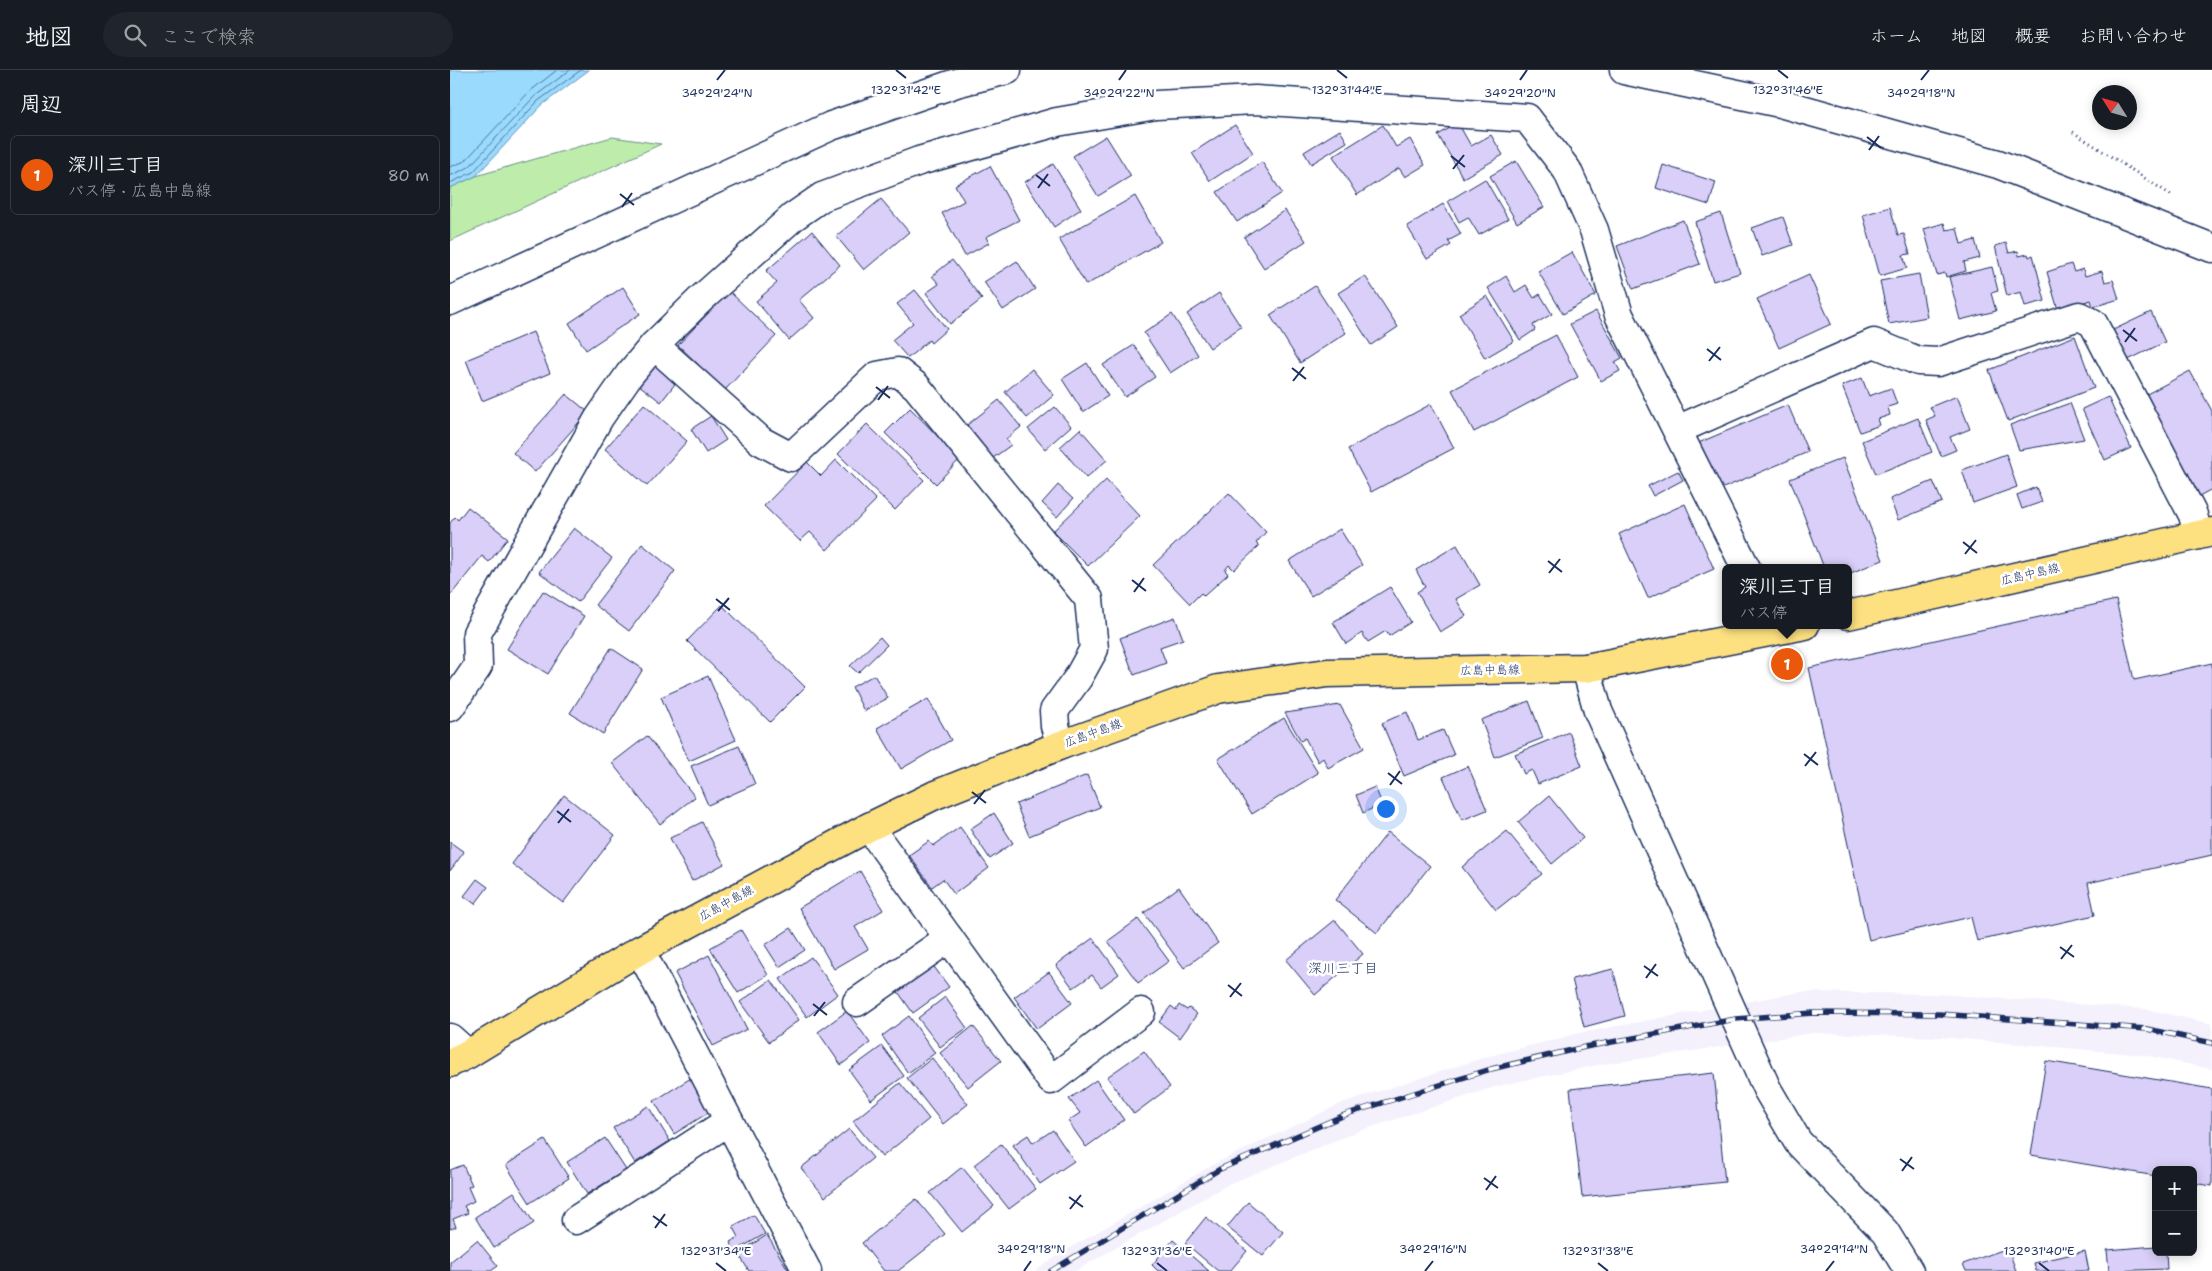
<!DOCTYPE html>
<html lang="ja">
<meta charset="utf-8">
<style>
:root{--surface:#171b24;--page:#20242c;--text:#f1f3f6;--muted:#9ea1a6;--line:#363941;--accent:#ea580c}
body{margin:0;font-family:"Shantell Sans","Klee One",sans-serif;background:var(--page);color:var(--text)}
.controls{position:absolute;right:15px;bottom:15px;display:grid;overflow:hidden;border-radius:8px;box-shadow:0 2px 12px #0003}
.controls button{width:45px;height:45px;display:grid;place-items:center;padding:0;border:0;border-bottom:1px solid var(--line);background:var(--surface);color:var(--text);font:25px sans-serif}
.compass{position:absolute;left:1642px;top:15px;width:45px;height:45px;border-radius:50%;background:var(--surface);box-shadow:0 2px 12px #0003;rotate:307deg}
.you{position:absolute;left:935px;top:738px;width:18px;height:18px;margin:-12px;border:4px solid #fff;border-radius:50%;background:#1a73e8;box-shadow:0 0 0 8px #1a73e833}
.badge{display:grid;place-items:center;width:32px;height:32px;border-radius:50%;background:var(--accent);color:#fff;font-size:16px;font-weight:700}
.pin{position:absolute;translate:-50% -50%;border:2px solid #fff;box-shadow:0 1px 5px #0006}
.popup{position:absolute;left:1272px;top:494px;width:130px;height:65px;box-sizing:border-box;display:grid;place-content:center;border-radius:8px;background:var(--surface);filter:drop-shadow(0 1px 4px #0005);font-size:16px;white-space:nowrap;color:var(--muted)}
.popup b{font-size:19px;color:var(--text)}
.popup::after{content:'';position:absolute;left:50%;top:100%;margin-left:-10px;border:10px solid transparent;border-top-color:var(--surface)}
.list{margin:0;padding:0;list-style:none}
h2{display:flex;justify-content:space-between;align-items:center;height:65px;margin:0;padding:0 20px;font-size:21px}
h2 small{font-size:16px;font-weight:400;color:var(--muted)}
.list li{display:grid;grid-template-columns:32px 1fr auto;gap:15px;align-items:center;box-sizing:border-box;height:80px;margin:0 10px 10px;padding:0 10px;border:1px solid var(--line);border-radius:8px}
.list b{display:block;font-size:19px;white-space:nowrap}
.list p{margin:0;font-size:16px;white-space:nowrap;color:var(--muted)}
.list em{font-size:16px;font-style:normal;color:var(--muted)}
.icon{flex:none;width:28px;height:28px;fill:none;stroke:currentColor;stroke-width:2;stroke-linecap:round;stroke-linejoin:round}
.map{position:relative;flex:none;width:1762px;height:1201px;overflow:hidden}
header{display:flex;align-items:center;gap:30px;box-sizing:border-box;height:70px;padding:0 25px;background:var(--surface);border-bottom:1px solid var(--line)}
header strong{font-size:24px}
nav{display:flex;gap:28px;margin-inline-start:auto;font-size:18px}
.search{width:350px;height:45px;background:var(--page);display:flex;align-items:center;gap:12px;box-sizing:border-box;padding:0 18px;border-radius:28px;color:var(--muted);font-size:19px}
main{display:flex}
aside{flex:1;background:var(--surface)}
.map>svg:first-child{display:block}
</style>
<header>
<strong>地図</strong>
<div class="search"><svg class="icon" aria-label="search" viewBox="0 0 24 24"><circle cx="10" cy="10" r="6"/><path d="M15 15l6 6"/></svg>ここで検索</div>
<nav><a>ホーム</a><a>地図</a><a>概要</a><a>お問い合わせ</a></nav>
</header>
<main>
<aside>
<h2>周辺<small></small></h2>
<ul class="list">
<li><span class="badge">1</span><div><b>深川三丁目</b><p>バス停 · 広島中島線</p></div><em>80 m</em></li>
</ul>
</aside>
<div class="map">
<svg width="1762" height="1201" viewBox="0 0 1762 1201">
<rect width="100%" height="100%" fill="#fff"/>
<filter id="ink" filterUnits="userSpaceOnUse"><feTurbulence type="fractalNoise" baseFrequency=".02" numOctaves="2"/><feDisplacementMap in="SourceGraphic" scale="10" xChannelSelector="R" yChannelSelector="G"/><feConvolveMatrix kernelMatrix="1 2 1 2 8 2 1 2 1" color-interpolation-filters="sRGB"/></filter>
<g filter="url(#ink)">
<!-- built -->
<polygon fill="#f4f1fd" points="1350,922 1488,924 1696,939 1762,954 1762,999 1694,985 1490,967 1364,963 1148,995 1048,1016 906,1062 779,1114 625,1201 585,1201 613,1182 766,1093 892,1033 1036,987 1130,963"/>
<!-- green -->
<polygon fill="#beedab" stroke="#6c8e84" points="162,67 211,74 0,171 0,118 26,106"/>
<!-- water -->
<polygon fill="#9adafc" stroke="#6796bd" points="0,0 139,0 92,35 26,106 0,118"/>
<g fill="none" stroke-linecap="round" stroke-linejoin="round">
<!-- shore -->
<g stroke="#4e739d" stroke-width="1">
<polyline points="0,97 15,91 79,22 107,0"/>
<polyline points="0,106 19,97 84,27 120,0"/>
<polyline points="0,113 23,102 88,31 131,0"/>
</g>
</g>
<!-- building -->
<g fill="#d9cff8" stroke="#1b2f5e">
<polygon points="1008,53 1021,76 1041,65 1053,85 1013,108 988,65"/>
<polygon points="785,55 803,83 760,111 742,83"/>
<polygon points="933,55 946,77 960,69 975,95 955,107 949,98 907,125 883,86"/>
<polygon points="890,60 897,72 861,94 854,82"/>
<polygon points="656,66 681,106 648,126 623,86"/>
<polygon points="1066,91 1094,137 1067,153 1040,106"/>
<polygon points="812,92 832,123 787,152 767,122"/>
<polygon points="603,94 631,139 604,157 575,112"/>
<polygon points="1213,95 1266,112 1259,135 1206,118"/>
<polygon points="540,96 569,150 536,167 539,173 515,186 492,143 514,131 505,115"/>
<polygon points="1035,109 1058,149 1029,165 1018,147 1009,152 998,131"/>
<polygon points="685,126 711,172 636,215 609,169"/>
<polygon points="431,129 459,162 414,200 386,166"/>
<polygon points="993,134 1011,164 998,171 1001,175 977,189 957,156"/>
<polygon points="1440,137 1448,165 1454,164 1460,184 1453,185 1457,198 1430,206 1413,145"/>
<polygon points="835,140 856,171 814,198 794,167"/>
<polygon points="1271,143 1290,203 1263,211 1245,152"/>
<polygon points="1333,147 1343,175 1312,186 1302,158"/>
<polygon points="1233,150 1250,194 1183,219 1167,176"/>
<polygon points="1494,153 1496,160 1507,158 1511,174 1525,170 1530,188 1514,192 1516,201 1496,207 1495,203 1487,205 1474,159"/>
<polygon points="362,161 390,195 349,230 364,248 339,270 306,231 327,213 316,201"/>
<polygon points="1556,173 1559,183 1568,181 1569,186 1578,184 1579,187 1583,185 1595,231 1575,236 1571,222 1557,226 1545,176"/>
<polygon points="1122,182 1146,225 1113,244 1088,201"/>
<polygon points="502,190 532,229 500,254 476,223 489,214 482,206"/>
<polygon points="567,191 585,219 553,240 534,212"/>
<polygon points="1621,194 1624,202 1633,199 1635,206 1652,201 1655,212 1663,210 1669,229 1643,237 1641,230 1608,240 1597,202"/>
<polygon points="1542,197 1548,221 1541,223 1546,241 1510,250 1499,207"/>
<polygon points="1469,204 1477,247 1439,254 1430,211"/>
<polygon points="1359,205 1381,254 1329,278 1307,229"/>
<polygon points="915,206 948,257 921,275 888,223"/>
<polygon points="1056,206 1065,222 1076,215 1084,228 1090,224 1102,244 1083,255 1085,260 1070,270 1038,218"/>
<polygon points="865,216 896,263 850,293 820,245"/>
<polygon points="173,217 190,244 136,280 119,253"/>
<polygon points="465,220 497,259 481,273 479,270 458,288 442,270 463,253 447,234"/>
<polygon points="279,221 326,266 275,320 228,275"/>
<polygon points="769,223 791,257 760,278 737,244"/>
<polygon points="1037,226 1064,271 1035,288 1009,244"/>
<polygon points="1146,241 1172,288 1165,292 1170,301 1151,311 1120,254"/>
<polygon points="1701,242 1715,272 1676,291 1661,261"/>
<polygon points="722,244 748,285 720,303 694,263"/>
<polygon points="83,262 100,303 32,331 16,290"/>
<polygon points="1106,265 1128,307 1024,362 1002,320"/>
<polygon points="1625,266 1644,318 1558,351 1539,300"/>
<polygon points="684,275 705,307 675,327 653,295"/>
<polygon points="207,293 228,310 211,332 189,315"/>
<polygon points="637,293 658,326 633,342 612,309"/>
<polygon points="582,299 604,325 577,348 555,322"/>
<polygon points="1740,301 1762,341 1762,419 1749,426 1695,325"/>
<polygon points="1412,308 1419,326 1441,318 1447,334 1438,337 1440,345 1428,349 1430,355 1410,362 1392,316"/>
<polygon points="116,324 138,342 85,402 63,383"/>
<polygon points="1507,326 1520,359 1500,367 1506,380 1491,386 1476,350 1485,346 1480,337"/>
<polygon points="1658,327 1681,378 1655,390 1632,339"/>
<polygon points="549,330 571,357 556,369 561,375 543,388 517,355"/>
<polygon points="1620,333 1634,369 1569,380 1560,355"/>
<polygon points="194,334 237,371 197,416 155,379"/>
<polygon points="981,334 1004,378 921,422 898,379"/>
<polygon points="1338,335 1358,382 1266,421 1246,374"/>
<polygon points="605,337 621,356 595,379 578,359"/>
<polygon points="460,338 510,389 486,414 435,363"/>
<polygon points="261,346 276,370 256,383 241,359"/>
<polygon points="1468,348 1482,382 1426,404 1412,371"/>
<polygon points="417,354 474,410 445,440 388,384"/>
<polygon points="630,359 657,390 636,408 610,377"/>
<polygon points="1556,384 1567,417 1523,433 1512,400"/>
<polygon points="1393,388 1433,490 1398,504 1398,498 1374,498 1340,409"/>
<polygon points="386,390 426,430 377,480 360,462 350,471 314,436 357,392 371,406"/>
<polygon points="1228,401 1233,410 1203,426 1198,416"/>
<polygon points="656,410 690,446 638,496 603,461"/>
<polygon points="1483,411 1492,432 1448,450 1440,429"/>
<polygon points="608,415 623,429 607,447 592,433"/>
<polygon points="1586,417 1592,432 1572,439 1567,425"/>
<polygon points="779,423 816,462 806,473 809,476 784,500 779,495 775,500 778,504 754,526 751,523 740,534 703,495"/>
<polygon points="1235,434 1264,499 1198,528 1169,464"/>
<polygon points="18,437 58,468 39,492 32,486 0,526 0,453 5,447 8,450"/>
<polygon points="124,458 162,488 128,532 89,502"/>
<polygon points="890,459 912,495 861,526 839,491"/>
<polygon points="192,474 225,501 179,561 145,535"/>
<polygon points="1007,475 1030,515 1006,529 1016,546 990,562 967,522 975,517 966,500"/>
<polygon points="940,517 961,552 939,566 936,561 918,572 912,563 896,574 883,552"/>
<polygon points="93,521 134,546 98,604 57,579"/>
<polygon points="1666,530 1684,610 1762,593 1762,785 1638,813 1645,845 1527,871 1521,847 1419,870 1359,598"/>
<polygon points="272,535 355,617 320,652 237,571"/>
<polygon points="725,547 733,569 710,577 716,593 684,605 670,568"/>
<polygon points="430,567 437,575 408,603 400,596"/>
<polygon points="161,578 193,599 153,664 120,643"/>
<polygon points="424,605 438,628 414,641 402,617"/>
<polygon points="258,606 286,670 239,691 211,627"/>
<polygon points="478,629 501,670 451,699 427,658"/>
<polygon points="1079,631 1093,668 1045,687 1031,650"/>
<polygon points="890,635 914,678 878,698 873,688 868,692 855,668 851,671 835,643"/>
<polygon points="957,642 968,670 993,660 1004,685 954,706 932,653"/>
<polygon points="834,648 868,703 802,744 768,689"/>
<polygon points="1119,662 1132,696 1088,714 1082,700 1074,704 1065,684"/>
<polygon points="197,666 245,727 210,754 162,693"/>
<polygon points="289,676 305,714 258,735 241,696"/>
<polygon points="1018,696 1037,740 1012,750 993,707"/>
<polygon points="637,705 650,737 579,766 566,734"/>
<polygon points="925,717 932,734 913,743 906,725"/>
<polygon points="114,725 165,765 113,833 62,794"/>
<polygon points="1099,726 1133,768 1102,794 1068,752"/>
<polygon points="544,743 563,773 540,789 520,759"/>
<polygon points="252,752 274,794 242,811 220,768"/>
<polygon points="510,757 539,798 504,824 493,809 482,817 459,785 479,771 483,776"/>
<polygon points="1057,761 1092,804 1046,840 1012,797"/>
<polygon points="938,762 980,796 927,863 885,830"/>
<polygon points="0,772 14,782 0,801"/>
<polygon points="410,801 433,840 405,857 418,879 384,899 349,838"/>
<polygon points="27,809 38,817 25,834 14,826"/>
<polygon points="729,817 768,873 734,898 694,843"/>
<polygon points="688,849 719,891 688,913 658,871"/>
<polygon points="885,850 913,884 865,925 836,890"/>
<polygon points="341,858 355,880 329,897 315,875"/>
<polygon points="291,860 318,905 288,923 260,878"/>
<polygon points="643,868 669,904 651,917 642,905 623,918 606,895"/>
<polygon points="259,885 297,959 263,976 225,903"/>
<polygon points="361,887 388,924 357,947 330,909"/>
<polygon points="482,894 499,917 463,943 446,919"/>
<polygon points="1163,899 1175,946 1134,957 1122,909"/>
<polygon points="599,902 622,933 587,959 564,927"/>
<polygon points="321,910 349,950 319,972 290,932"/>
<polygon points="495,927 517,958 490,977 468,948"/>
<polygon points="729,935 737,940 739,938 747,944 730,968 709,952 721,936 726,940"/>
<polygon points="397,941 420,973 391,995 368,962"/>
<polygon points="459,946 485,983 458,1003 432,966"/>
<polygon points="523,956 551,991 518,1017 490,983"/>
<polygon points="432,976 454,1006 421,1030 399,1000"/>
<polygon points="694,981 720,1017 684,1044 657,1007"/>
<polygon points="482,988 518,1034 493,1054 457,1008"/>
<polygon points="1596,991 1762,1019 1762,1116 1743,1113 1743,1100 1706,1100 1706,1106 1581,1085"/>
<polygon points="1264,1003 1275,1112 1132,1127 1120,1019"/>
<polygon points="241,1008 261,1041 224,1064 204,1031"/>
<polygon points="646,1010 674,1050 636,1077 618,1051 630,1043 619,1029"/>
<polygon points="450,1013 479,1049 432,1087 403,1051"/>
<polygon points="198,1036 220,1071 185,1093 163,1058"/>
<polygon points="399,1059 423,1088 375,1127 351,1098"/>
<polygon points="603,1060 624,1091 590,1114 563,1075 578,1065 583,1073"/>
<polygon points="155,1068 176,1100 137,1124 117,1092"/>
<polygon points="95,1070 119,1108 80,1133 56,1095"/>
<polygon points="551,1074 586,1119 559,1139 524,1095"/>
<polygon points="13,1095 22,1115 18,1117 24,1131 14,1136 18,1143 3,1149 6,1157 0,1159 0,1100"/>
<polygon points="512,1097 544,1136 512,1162 480,1123"/>
<polygon points="64,1122 84,1153 44,1178 25,1147"/>
<polygon points="466,1129 495,1164 448,1201 434,1201 412,1173"/>
<polygon points="798,1132 833,1162 813,1186 777,1157"/>
<polygon points="304,1145 315,1164 285,1181 280,1172 289,1167 283,1156"/>
<polygon points="756,1147 797,1181 780,1201 768,1201 735,1173"/>
<polygon points="317,1165 339,1201 299,1201 288,1183"/>
<polygon points="27,1170 48,1196 41,1201 0,1201 0,1192"/>
<polygon points="723,1170 759,1201 708,1201 702,1195"/>
<polygon points="1706,1176 1706,1182 1716,1182 1717,1199 1659,1201 1657,1180"/>
<polygon points="1558,1178 1566,1201 1516,1201 1513,1194"/>
<polygon points="1635,1181 1639,1201 1586,1201 1584,1193"/>
</g>
<g fill="none" stroke-linecap="round" stroke-linejoin="round">
<defs>
<g id="minor">
<polyline points="1174,0 1330,33 1548,94 1762,178"/>
<polyline points="0,231 381,56 506,13 557,0"/>
<polyline points="204,275 311,371 341,387 427,306 448,302 466,316 639,529 644,579 628,608 604,641 605,656 611,675"/>
<polyline points="1227,360 1424,273 1468,291 1488,292 1629,246 1643,253 1743,445 1748,465"/>
<polyline points="1136,598 1148,641 1317,1019 1348,1072 1435,1162 1459,1201"/>
<polyline points="0,637 28,596 27,563 149,348 179,305 204,275 252,228 343,147 372,127 469,91 607,52 706,35 805,30 1077,48 1117,100 1144,160 1169,245 1296,498"/>
<polyline points="419,757 601,1010 691,942"/>
<polyline points="190,880 357,1201"/>
<polyline points="407,932 499,868"/>
<polyline points="0,968 18,984"/>
<polyline points="126,1150 279,1051"/>
</g>
<g id="major">
<polyline points="1398,545 1762,462"/>
<polyline points="0,993 18,984 190,880 419,757 485,725 611,675 768,619 877,603 1136,598 1355,555"/>
</g>
</defs>
<!-- minor casing -->
<use href="#minor" stroke="#1b2f5e" stroke-width="31"/>
<!-- major casing -->
<use href="#major" stroke="#1b2f5e" stroke-width="31"/>
<!-- path -->
<polyline stroke="#1b2f5e" stroke-width="3" stroke-dasharray="1 4" stroke-linecap="butt" points="1623,62 1721,125"/>
<!-- minor -->
<use href="#minor" stroke="#fff" stroke-width="28"/>
<!-- major -->
<use href="#major" stroke="#fde080" stroke-width="28"/>
<defs>
<polyline id="rail" points="601,1201 770,1099 897,1044 1041,999 1135,977 1286,949 1363,943 1489,944 1697,959 1762,973"/>
</defs>
<!-- rail casing -->
<use href="#rail" stroke="#1b2f5e" stroke-width="5.5"/>
<!-- rail -->
<use href="#rail" stroke="#fff" stroke-width="4" stroke-dasharray="11" stroke-linecap="butt"/>
</g>
</g>
<!-- ticks -->
<path fill="none" stroke="#1b2f5e" stroke-width="2" d="M446,0L456,8M887,0L897,8M1328,0L1338,8M267,10L275,0M669,10L676,0M1070,10L1077,0M1471,10L1479,0M1417,67L1431,78M1419,80L1429,66M1001,86L1015,97M1003,99L1014,85M586,105L600,116M588,118L598,104M170,124L184,135M172,137L182,123M1673,260L1687,271M1675,272L1685,258M1257,279L1271,290M1259,291L1270,277M842,298L856,309M843,311L854,297M426,317L440,328M428,330L438,316M1513,472L1527,483M1515,484L1526,470M1098,491L1112,502M1099,503L1110,489M682,510L696,521M684,522L694,508M266,529L280,540M268,541L279,528M1354,684L1368,695M1355,696L1366,682M938,703L952,714M940,715L950,701M522,722L536,733M524,734L535,720M107,741L121,752M108,753L119,739M1610,877L1624,887M1611,889L1622,875M1194,896L1208,906M1196,908L1206,894M778,915L792,926M780,927L791,913M363,934L377,945M364,946L375,932M1450,1089L1464,1099M1452,1101L1462,1087M1034,1108L1048,1118M1036,1120L1046,1106M619,1127L633,1137M620,1139L631,1125M203,1146L217,1156M205,1158L215,1144M266,1193L276,1201M707,1193L717,1201M1148,1193L1158,1201M1589,1193L1599,1201M574,1201L581,1191M975,1201L983,1191M1376,1201L1384,1191"/>
<g text-anchor="middle" dominant-baseline="central" stroke-width="5" stroke-linejoin="round" paint-order="stroke">
<!-- street labels -->
<g font-size="12" fill="#1b2f5e" stroke="#fff">
<text transform="translate(1580 504) rotate(-13)">広島中島線</text>
<text transform="translate(1040 600) rotate(-1)">広島中島線</text>
<text transform="translate(643 663) rotate(-20)">広島中島線</text>
<text transform="translate(276 833) rotate(-29)">広島中島線</text>
</g>
<!-- neighbourhood labels -->
<g font-size="14" fill="#1b2f5e" stroke="#fff">
<text x="893" y="898">深川三丁目</text>
</g>
</g>
<g font-size="12" text-anchor="middle" fill="#1b2f5e" stroke="#fff" stroke-width="5" stroke-linejoin="round" paint-order="stroke">
<text x="456" y="24">132°31'42"E</text>
<text x="897" y="24">132°31'44"E</text>
<text x="1338" y="24">132°31'46"E</text>
<text x="267" y="27">34°29'24"N</text>
<text x="669" y="27">34°29'22"N</text>
<text x="1070" y="27">34°29'20"N</text>
<text x="1471" y="27">34°29'18"N</text>
<text x="581" y="1183">34°29'18"N</text>
<text x="983" y="1183">34°29'16"N</text>
<text x="1384" y="1183">34°29'14"N</text>
<text x="266" y="1185">132°31'34"E</text>
<text x="707" y="1185">132°31'36"E</text>
<text x="1148" y="1185">132°31'38"E</text>
<text x="1589" y="1185">132°31'40"E</text>
</g>
</svg>
<div class="controls">
<button>+</button>
<button>−</button>
</div>
<svg class="compass" viewBox="-18 -18 36 36"><path d="M0-13l5 13h-10z" fill="#e53935"/><path d="M0 13l5-13h-10z" fill="#9ea1a6"/></svg>
<div class="you"></div>
<div class="pin badge" style="left:1337px;top:594px">1</div>
<div class="popup"><b>深川三丁目</b>バス停</div>
</div>
</main>
